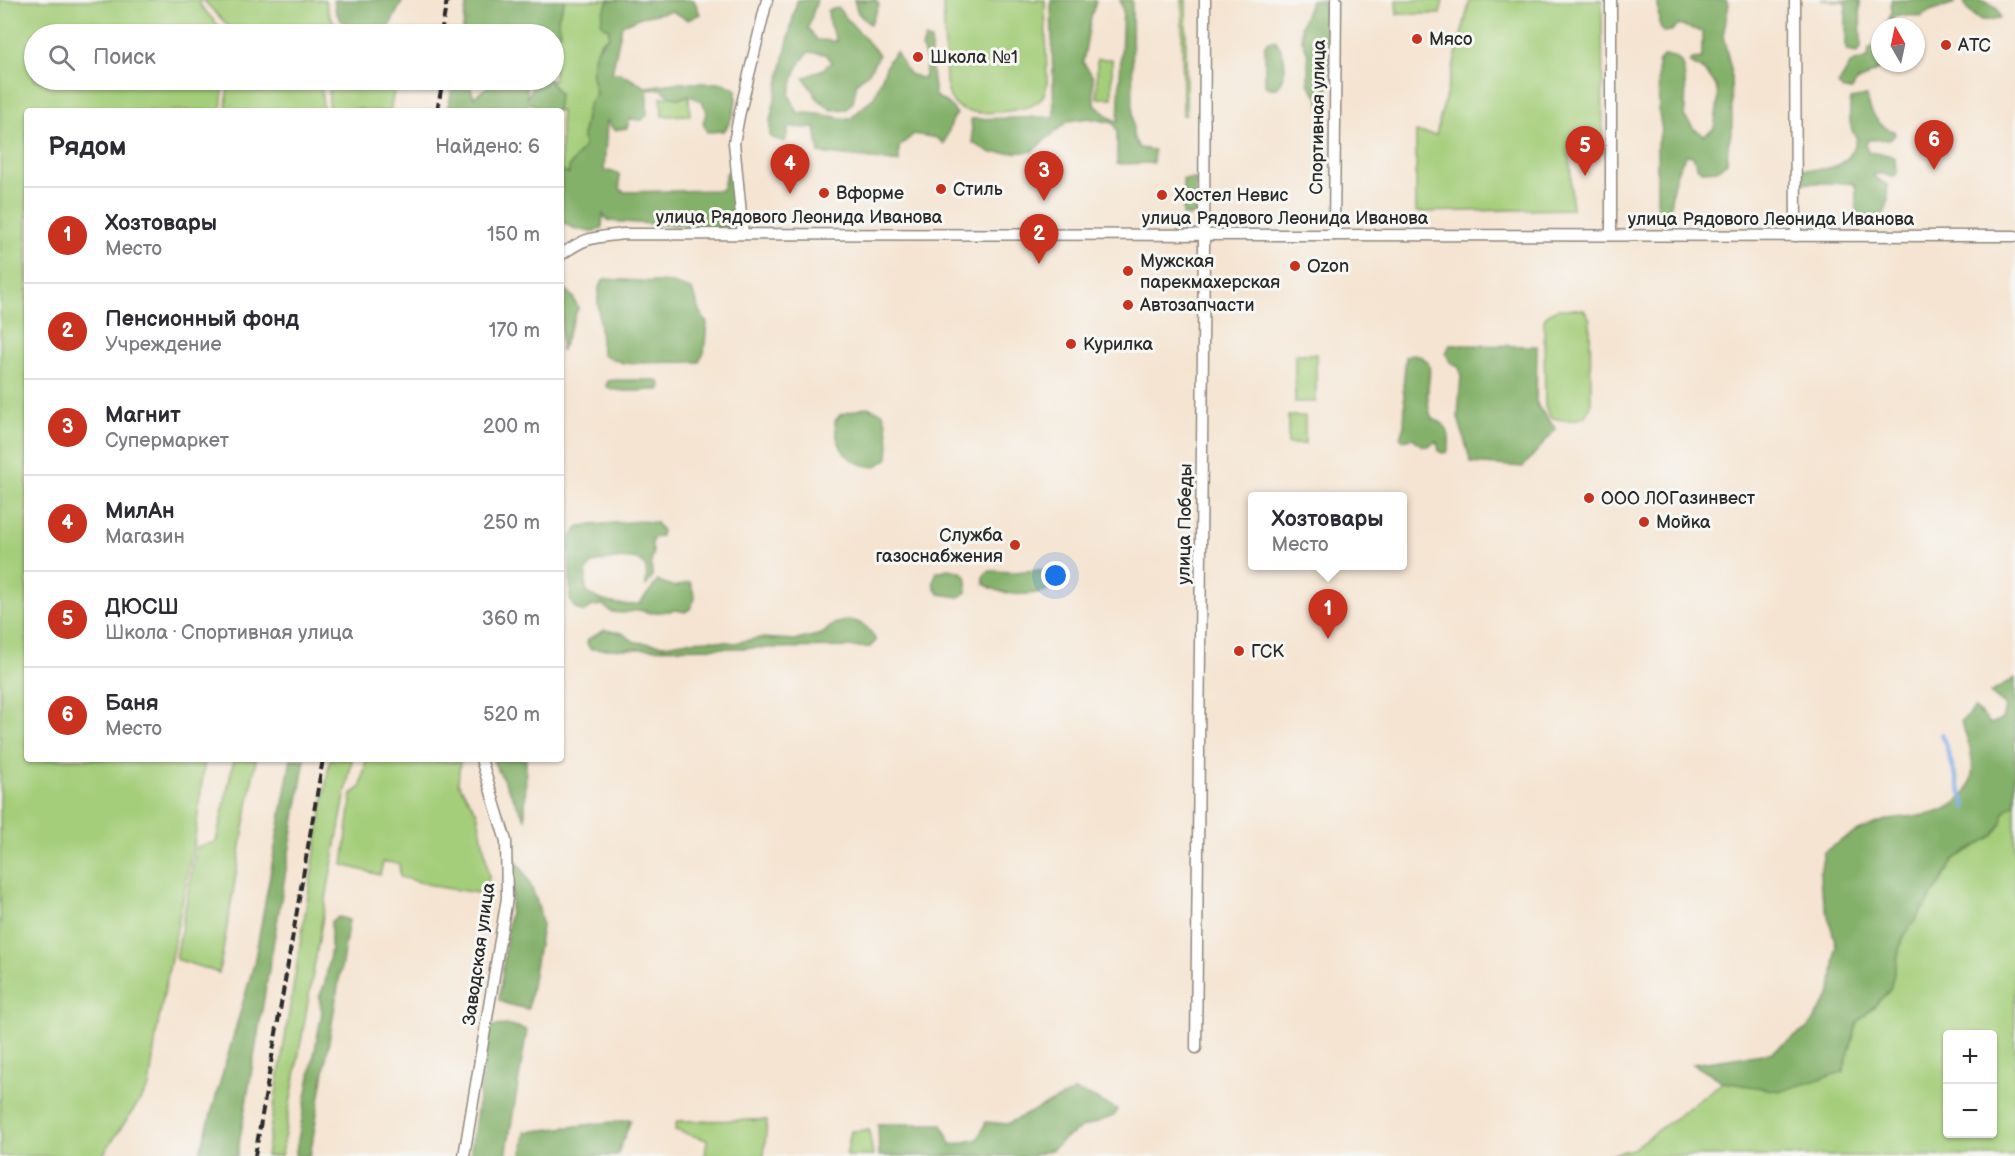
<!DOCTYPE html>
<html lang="ru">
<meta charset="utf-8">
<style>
:root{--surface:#fff;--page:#f7f7f7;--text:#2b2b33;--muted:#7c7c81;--line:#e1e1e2;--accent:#c8321e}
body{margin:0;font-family:"Balsamiq Sans",sans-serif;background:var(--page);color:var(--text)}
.controls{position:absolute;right:18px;bottom:18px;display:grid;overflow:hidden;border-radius:6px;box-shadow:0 2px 4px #0004}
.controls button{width:54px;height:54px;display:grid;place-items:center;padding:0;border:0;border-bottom:2px solid var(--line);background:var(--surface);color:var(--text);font:30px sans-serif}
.compass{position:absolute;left:1871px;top:18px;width:54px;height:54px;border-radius:50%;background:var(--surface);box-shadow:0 2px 4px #0004;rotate:351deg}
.you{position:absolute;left:1056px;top:576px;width:21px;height:21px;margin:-15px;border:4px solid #fff;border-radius:50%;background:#1a73e8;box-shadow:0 0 0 9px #1a73e833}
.badge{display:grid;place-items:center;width:39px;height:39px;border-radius:50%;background:var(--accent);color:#fff;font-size:20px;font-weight:700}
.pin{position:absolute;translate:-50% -50px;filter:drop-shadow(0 2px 3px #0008)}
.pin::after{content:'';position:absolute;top:32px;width:21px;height:18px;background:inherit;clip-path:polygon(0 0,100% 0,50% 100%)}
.popup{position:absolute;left:1248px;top:492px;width:159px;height:78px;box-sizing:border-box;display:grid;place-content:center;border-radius:6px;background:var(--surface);filter:drop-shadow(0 2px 4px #0005);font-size:20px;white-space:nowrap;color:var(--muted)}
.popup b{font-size:22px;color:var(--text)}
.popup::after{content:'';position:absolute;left:50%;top:100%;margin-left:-12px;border:12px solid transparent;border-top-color:var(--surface)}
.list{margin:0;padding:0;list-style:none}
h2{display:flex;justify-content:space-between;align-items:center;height:78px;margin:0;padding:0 24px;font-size:26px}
h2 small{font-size:20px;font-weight:400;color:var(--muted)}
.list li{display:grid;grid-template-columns:39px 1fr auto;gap:18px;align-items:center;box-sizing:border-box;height:96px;padding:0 24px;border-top:2px solid var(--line)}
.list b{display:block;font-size:22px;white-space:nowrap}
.list p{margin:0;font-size:20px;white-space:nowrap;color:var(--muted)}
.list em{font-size:20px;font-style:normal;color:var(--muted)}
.icon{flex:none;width:33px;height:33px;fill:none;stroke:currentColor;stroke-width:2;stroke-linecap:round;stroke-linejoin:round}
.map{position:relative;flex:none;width:2015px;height:1156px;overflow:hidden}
.search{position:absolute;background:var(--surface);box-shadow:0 2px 4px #0004;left:24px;top:24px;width:540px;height:66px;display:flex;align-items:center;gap:15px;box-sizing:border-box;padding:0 21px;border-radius:33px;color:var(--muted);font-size:22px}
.panel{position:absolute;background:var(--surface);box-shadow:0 2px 4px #0004;left:24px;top:108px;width:540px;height:654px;border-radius:6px}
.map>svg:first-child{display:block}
</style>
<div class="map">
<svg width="2015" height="1156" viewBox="0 0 2015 1156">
<rect width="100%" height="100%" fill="#f6f6f2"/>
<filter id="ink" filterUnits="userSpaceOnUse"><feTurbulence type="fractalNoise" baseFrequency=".0167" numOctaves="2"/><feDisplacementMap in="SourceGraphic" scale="12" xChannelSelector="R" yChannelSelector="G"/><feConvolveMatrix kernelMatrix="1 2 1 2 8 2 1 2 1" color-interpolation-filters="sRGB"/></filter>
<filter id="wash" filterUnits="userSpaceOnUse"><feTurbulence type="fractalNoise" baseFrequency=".008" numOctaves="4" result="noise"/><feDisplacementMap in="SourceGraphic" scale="24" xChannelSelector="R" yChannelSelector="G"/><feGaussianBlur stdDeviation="1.35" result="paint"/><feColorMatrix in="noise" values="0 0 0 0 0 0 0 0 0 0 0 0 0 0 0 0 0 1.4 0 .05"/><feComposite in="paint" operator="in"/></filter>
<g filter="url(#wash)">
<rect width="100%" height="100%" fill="#f5e4d1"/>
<!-- green -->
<g fill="#a5ce7a" stroke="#687c52" stroke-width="1.5" fill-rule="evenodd">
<polygon points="0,0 201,0 200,5 226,34 60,34 59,20 58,34 34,34 34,80 224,80 221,111 27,111 27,759 205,759 195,837 157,1029 149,1087 102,1156 0,1156"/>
<polygon points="203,0 325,0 328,12 341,34 236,34"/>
<polygon points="565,0 609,0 603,12 609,29 609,36 600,43 591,73 596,94 588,106 583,133 584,147 569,167 569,175 561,170 561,111 557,111 559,94 549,80 554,80 554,35 561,33 558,18"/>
<path d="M943,0H1045L1047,85C1045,92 1044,96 1039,101C1027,112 975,116 961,109C950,103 948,93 946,82Z"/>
<polygon points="1182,0 1186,0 1186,115 1183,115"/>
<polygon points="1396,0 1443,0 1440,14 1397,14"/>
<polygon points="1470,0 1602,0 1603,153 1597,151 1570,153 1572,209 1416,212 1416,132 1436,135"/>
<rect x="1097" y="59" width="15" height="39"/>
<polygon points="228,80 321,80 323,111 226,111"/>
<polygon points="330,80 386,80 396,82 390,111 366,111 362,109 328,111"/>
<polygon points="689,96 690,115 662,116 661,97"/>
<path d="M1579,309L1584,310L1590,319L1591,405L1585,417C1574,421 1561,421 1550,417L1545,406L1544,320C1551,306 1566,309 1579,309Z"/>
<rect x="1295" y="354" width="21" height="48"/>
<rect x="1288" y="416" width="17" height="28"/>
<polygon points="234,759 256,759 219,973 176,959 196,847 216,842"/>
<polygon points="330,759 352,759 330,876 281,1156 266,1156"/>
<polygon points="366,759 416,759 460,762 458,783 477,812 484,847 489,878 484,894 439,887 400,877 399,863 383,862 380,875 343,865 352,794 361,787"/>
<path d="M2015,762V1156H1605L1633,1149L1723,1082L1779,1074ZM1948,1034H1992V1134H1948Z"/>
<polygon points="767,1120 764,1156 705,1156 707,1140 675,1130 677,1121"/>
<polygon points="869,1130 873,1156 846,1156 851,1131"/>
</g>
<!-- forest -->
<g fill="#84b16a" stroke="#586e4a" stroke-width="1.5">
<polygon points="334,0 403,0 390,25 390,34 349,34 336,12"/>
<polygon points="467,0 565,0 558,18 561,34 462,34"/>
<path d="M609,0H694L700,14L688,20L672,11L641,17L622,25L612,73H620L645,87L676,83H723L736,89C737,105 734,118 724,131L707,132L703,123L707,111L702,102L689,95C675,102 672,97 661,89L647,90V115L642,120L630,119L627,128L614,130L607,121L604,171H609L619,174L620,189L624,192L722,190L727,172H731L735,222L734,226L730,229L608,221L603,214L602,228C591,235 569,229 561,220V170L569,174V167L584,147L583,133L588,106L596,94C591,70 589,53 609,36V29L601,24L603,12Z"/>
<path d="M797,0H817L808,28L817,40L837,41L829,23L828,10L838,8C851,25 866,38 879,55L869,72L857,82L853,102L847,109L831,110L817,98L804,78L823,69L832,62L826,54L808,52L797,68L789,94L798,113C815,112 832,117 850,119L874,97L889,60L896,52L909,74L924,79L927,62L922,48L925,38L931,40V65L935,96L949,104L957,114L953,119L944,144L937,138L914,134L899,147V162L819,153L815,128L789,127L785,142L770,137V121Z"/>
<polygon points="854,0 876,0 879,5 870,25 858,13"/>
<polygon points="1051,0 1094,0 1096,2 1091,17 1083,62 1093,77 1094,104 1109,117 1118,122 1123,11 1120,0 1132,0 1133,136 1139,148 1154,150 1153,163 1117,164 1117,131 1113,123 1088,118 1068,121 1031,152 992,153 973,143 971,119 1054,117"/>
<polygon points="1311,0 1323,0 1324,6 1330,47 1327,109 1320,108 1319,99 1308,83 1308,54 1302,40 1301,26"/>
<path d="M1658,0H1726L1729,4L1723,36L1731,69L1732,130L1728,145L1727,163L1717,170L1702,171L1697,167L1693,156L1686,155C1674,173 1671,193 1670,214L1666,218L1657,213V143L1662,130L1659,114L1658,63L1663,56C1670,56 1677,56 1681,63C1687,74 1686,103 1684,116L1694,129L1704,135L1714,128C1720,92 1723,80 1689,62L1692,59L1702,58V31L1678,25L1671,31L1663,32L1659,23Z"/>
<polygon points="1821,0 1860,0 1861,48 1858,53 1851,52 1846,49 1846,6 1844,1"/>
<path d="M1891,0H1953L1955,3L1930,11L1921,17C1913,14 1906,17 1897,15L1892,18L1895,27H1889L1887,22L1892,12Z"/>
<path d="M1964,0C1980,0 1998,0 2000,18C1995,18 1989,21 1985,20C1975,20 1965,9 1964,0Z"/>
<path d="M1273,40L1276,41C1287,57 1288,73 1277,88H1268L1265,85V45L1269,41Z"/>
<polygon points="1880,45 1880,63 1882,63 1878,70 1868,75 1868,77 1856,82 1852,90 1843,90 1838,85 1851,63 1868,58 1869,48"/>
<polygon points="453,80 468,80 474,97 487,87 490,80 527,80 527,98 530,93 534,80 549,80 559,94 557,111 538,111 536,106 530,103 524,108 524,111 448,111"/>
<path d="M1867,96C1869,110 1878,128 1894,131L1895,135L1890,139L1868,140L1866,145L1868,152L1889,155L1895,158L1896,175L1892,177L1883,174H1874V177L1887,185L1888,202L1884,214L1860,217L1856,215V188L1853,183H1804L1800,180V172L1802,169C1828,171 1851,168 1857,138C1848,129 1849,112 1851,99Z"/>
<polygon points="1183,179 1196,179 1196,212 1191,216 1183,216"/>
<polygon points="604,279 673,283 691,289 696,299 699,311 707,323 704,353 699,362 623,363 602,355 598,300 599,287"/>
<polygon points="562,287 573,297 578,308 561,352"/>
<path d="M1450,345L1537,346L1536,401L1539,408L1556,429L1523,467L1471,463L1458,417L1461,376L1459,367C1451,364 1449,361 1446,353Z"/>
<path d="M1412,354C1436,358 1429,373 1428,390C1427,397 1428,403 1429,409C1430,412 1430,416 1432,418C1433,419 1440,422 1440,422C1450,428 1451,443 1447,452L1442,453L1439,451L1437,441C1425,448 1424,449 1413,438L1402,440L1400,437L1404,426L1405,405L1403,387L1406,356Z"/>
<path d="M615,380H655L659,382L661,386L659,390C643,389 619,395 606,386L608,381Z"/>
<path d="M867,407L883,413C889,428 890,442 888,458L876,467C847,464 836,449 835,421L840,415Z"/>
<path d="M642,521L656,523L662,530L661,536L653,538C651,545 652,546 653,553C653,554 651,562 651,563C652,576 655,575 646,586C646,580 648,572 645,566C638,553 605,560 593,563L586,571V591C597,603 624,606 639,604L658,581L675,587L690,582L695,597L690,609L685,612L677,610L651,613L639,610L623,613L611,612L603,605L593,606L584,612C576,609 572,607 570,598V540L579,526Z"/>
<path d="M948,569C965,571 970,575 966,592L959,597L939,594C932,586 932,581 937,572Z"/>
<path d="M1040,570L1055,573L1059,580V585C1036,597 1006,598 984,584L983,577L986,573L991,571L1014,572Z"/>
<path d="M848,620C863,622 869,627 876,641L870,647L605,649H590L587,643L588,639L605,630L622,633L635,642L665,645L689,641L711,640L735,643L759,638L797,640L822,634L834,624Z"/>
<path d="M2015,678V803L2004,811L2002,823L1993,836L1953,860L1942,881L1902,939L1890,990L1858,1022L1843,1072L1781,1091L1723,1082L1693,1064L1770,1053L1808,1028L1831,993L1836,945L1821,890L1820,873L1824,852C1844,838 1866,825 1890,819C1904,816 1918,817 1931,814C1982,801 1978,762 1961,722L1975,708L1991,724L2002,719L2006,706L1990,693Z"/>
<polygon points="291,759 305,759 237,1156 199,1156 254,964"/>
<polygon points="492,759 526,759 525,819"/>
<path d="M511,854C527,873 540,902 542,927L528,1009L507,1004L499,1000L512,895Z"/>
<polygon points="339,917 349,920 310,1156 295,1156 322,1012 319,998 325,983 331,948 331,921"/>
<polygon points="511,1025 527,1030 506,1156 470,1156 490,1026"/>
<polygon points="1074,1091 1090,1096 1117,1109 1114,1116 1083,1127 1065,1138 1053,1149 1032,1156 879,1156 878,1124 942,1124 951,1145 978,1139 986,1122 1007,1124"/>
<polygon points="631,1120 617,1156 522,1156 525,1132"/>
</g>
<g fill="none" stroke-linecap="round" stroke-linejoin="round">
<!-- stream -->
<polyline stroke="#7aace6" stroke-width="4" points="1942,734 1966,808"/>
</g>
</g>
<g filter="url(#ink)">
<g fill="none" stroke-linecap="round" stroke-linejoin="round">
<defs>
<g id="minor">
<polyline points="1611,0 1611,235"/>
<polyline points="1795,0 1796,236"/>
<polyline points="743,234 734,143 739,116 767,0"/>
<polyline points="1334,235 1336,0"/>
<path d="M561,255C587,236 593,238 623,234L2015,236"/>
<polyline points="1196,1048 1204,247 1205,0"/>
<polyline points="464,1156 507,898 506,841 481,759"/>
</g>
</defs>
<!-- minor casing -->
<use href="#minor" stroke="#90887e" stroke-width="13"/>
<!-- minor -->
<use href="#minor" stroke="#fff" stroke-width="10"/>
<!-- rail -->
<g stroke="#2b2b2b" stroke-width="4" stroke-dasharray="9 4.5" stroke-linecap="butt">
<polyline points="441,34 447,0"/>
<polyline points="437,111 443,80"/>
<polyline points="255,1156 323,759"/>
</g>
</g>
</g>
<!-- markers -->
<g fill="#c8321e" stroke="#f6f6f2" stroke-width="2">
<circle cx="1417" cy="39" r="6"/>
<circle cx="1946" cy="45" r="6"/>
<circle cx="918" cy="57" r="6"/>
<circle cx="941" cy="189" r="6"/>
<circle cx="824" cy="193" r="6"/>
<circle cx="1162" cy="195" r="6"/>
<circle cx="1295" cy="266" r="6"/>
<circle cx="1128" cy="271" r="6"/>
<circle cx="1128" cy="305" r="6"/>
<circle cx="1071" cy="344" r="6"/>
<circle cx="1589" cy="498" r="6"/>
<circle cx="1644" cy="522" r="6"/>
<circle cx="1015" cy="545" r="6"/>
<circle cx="1239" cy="651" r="6"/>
</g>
<g text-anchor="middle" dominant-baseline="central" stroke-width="6" stroke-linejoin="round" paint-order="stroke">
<!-- poi labels -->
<g font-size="18" fill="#2b2b2b" stroke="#f6f6f2" text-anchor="start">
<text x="1429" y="39">Мясо</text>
<text x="1958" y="45">АТС</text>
<text x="930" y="57">Школа №1</text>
<text x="953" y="189">Стиль</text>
<text x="836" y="193">Вформе</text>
<text x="1174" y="195">Хостел Невис</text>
<text x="1140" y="261">Мужская<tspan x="1140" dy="21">парекмахерская</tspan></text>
<text x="1307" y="266">Ozon</text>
<text x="1140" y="305">Автозапчасти</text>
<text x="1083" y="344">Курилка</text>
<text x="1601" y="498">ООО ЛОГазинвест</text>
<text x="1656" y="522">Мойка</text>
<text x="1003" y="535" text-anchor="end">Служба<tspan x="1003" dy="21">газоснабжения</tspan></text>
<text x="1251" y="651">ГСК</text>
</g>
<!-- street labels -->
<g font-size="18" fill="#2b2b2b" stroke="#f6f6f2">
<text transform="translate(1318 117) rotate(-89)">Спортивная улица</text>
<text x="799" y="217">улица Рядового Леонида Иванова</text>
<text x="1285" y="218">улица Рядового Леонида Иванова</text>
<text x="1771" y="219">улица Рядового Леонида Иванова</text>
<text transform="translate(1185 524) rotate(-89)">улица Победы</text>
<text transform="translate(479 954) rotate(-82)">Заводская улица</text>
</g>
</g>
</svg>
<div class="controls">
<button>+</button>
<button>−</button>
</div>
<svg class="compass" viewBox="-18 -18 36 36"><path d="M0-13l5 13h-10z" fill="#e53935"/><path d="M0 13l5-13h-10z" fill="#7c7c81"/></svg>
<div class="you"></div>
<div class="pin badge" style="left:1328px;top:639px">1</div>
<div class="popup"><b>Хозтовары</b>Место</div>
<div class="pin badge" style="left:1039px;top:264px">2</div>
<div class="pin badge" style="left:1044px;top:201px">3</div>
<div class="pin badge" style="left:790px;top:194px">4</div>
<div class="pin badge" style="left:1585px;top:176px">5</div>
<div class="pin badge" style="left:1934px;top:170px">6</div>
<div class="search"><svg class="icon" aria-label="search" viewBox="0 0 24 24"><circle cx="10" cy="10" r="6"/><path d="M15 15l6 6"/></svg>Поиск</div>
<section class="panel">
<h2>Рядом<small>Найдено: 6</small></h2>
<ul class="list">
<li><span class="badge">1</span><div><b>Хозтовары</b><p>Место</p></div><em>150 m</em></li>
<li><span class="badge">2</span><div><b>Пенсионный фонд</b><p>Учреждение</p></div><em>170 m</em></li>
<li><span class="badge">3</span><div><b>Магнит</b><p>Супермаркет</p></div><em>200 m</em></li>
<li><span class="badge">4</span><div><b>МилАн</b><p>Магазин</p></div><em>250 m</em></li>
<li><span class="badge">5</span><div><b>ДЮСШ</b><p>Школа · Спортивная улица</p></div><em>360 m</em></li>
<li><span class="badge">6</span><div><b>Баня</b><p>Место</p></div><em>520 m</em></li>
</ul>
</section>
</div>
